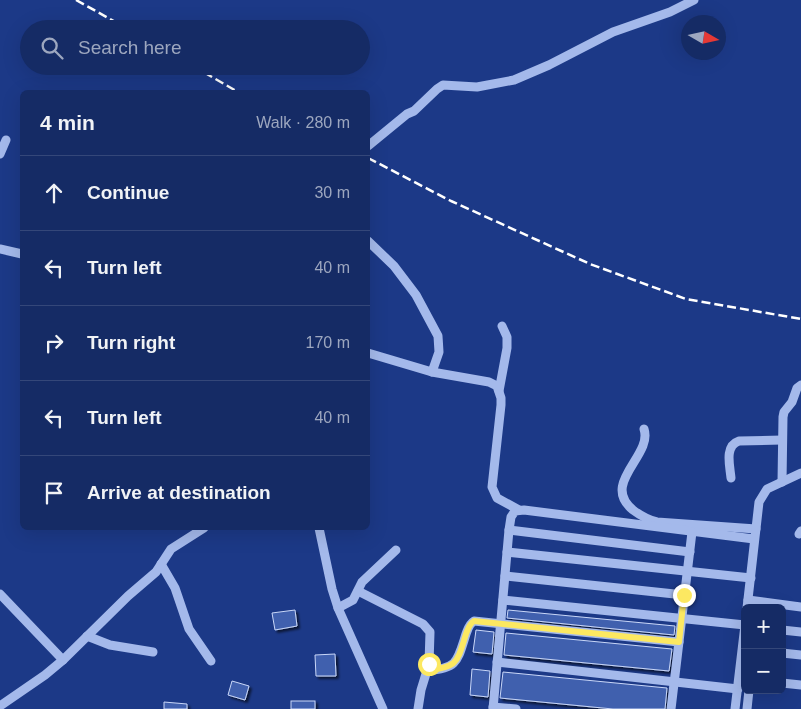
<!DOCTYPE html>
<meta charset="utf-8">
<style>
:root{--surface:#152b65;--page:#22376e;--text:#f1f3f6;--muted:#9da7bf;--line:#344779}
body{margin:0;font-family:Arial,sans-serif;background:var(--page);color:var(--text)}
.controls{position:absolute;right:15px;bottom:15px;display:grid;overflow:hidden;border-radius:8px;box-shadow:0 5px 20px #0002}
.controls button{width:45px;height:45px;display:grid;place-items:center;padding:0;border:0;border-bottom:1px solid var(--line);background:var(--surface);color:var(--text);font:25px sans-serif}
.compass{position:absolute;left:681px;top:15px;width:45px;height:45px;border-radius:50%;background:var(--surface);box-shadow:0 5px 20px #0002;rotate:99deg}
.stop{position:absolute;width:15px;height:15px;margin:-11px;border:4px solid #fce861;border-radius:50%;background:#fff}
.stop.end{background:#fce861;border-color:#fff;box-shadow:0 1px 5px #0008}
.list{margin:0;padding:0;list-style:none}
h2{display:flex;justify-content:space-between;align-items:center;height:65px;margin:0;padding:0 20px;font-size:21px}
h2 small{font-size:16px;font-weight:400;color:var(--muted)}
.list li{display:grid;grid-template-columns:32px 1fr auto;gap:15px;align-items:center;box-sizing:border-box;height:75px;padding:0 20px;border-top:1px solid var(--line)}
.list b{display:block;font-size:19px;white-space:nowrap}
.list em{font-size:16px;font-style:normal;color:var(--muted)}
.icon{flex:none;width:28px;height:28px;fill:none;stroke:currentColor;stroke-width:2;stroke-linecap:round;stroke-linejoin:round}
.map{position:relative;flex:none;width:801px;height:709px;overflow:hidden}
.search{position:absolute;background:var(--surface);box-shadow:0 5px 20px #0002;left:20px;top:20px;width:350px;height:55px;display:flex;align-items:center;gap:12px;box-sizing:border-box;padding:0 18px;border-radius:28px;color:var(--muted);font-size:19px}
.panel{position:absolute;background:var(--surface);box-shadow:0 5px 20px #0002;left:20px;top:90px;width:350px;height:440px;border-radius:8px}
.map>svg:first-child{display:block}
</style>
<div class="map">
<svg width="801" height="709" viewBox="0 0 801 709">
<defs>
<filter id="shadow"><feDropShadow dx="2.5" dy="2.5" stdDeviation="1" flood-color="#0009"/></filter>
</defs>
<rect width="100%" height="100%" fill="#1c3987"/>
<!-- building -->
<g fill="#4060ae" stroke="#c9d7f8" filter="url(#shadow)">
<polygon points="295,610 297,626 275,630 272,613"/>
<polygon points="508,610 675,626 674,635 507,618"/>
<polygon points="476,630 494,632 492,654 473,652"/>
<polygon points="506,633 672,649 669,671 504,655"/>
<polygon points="335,654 336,676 316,676 315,655"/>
<polygon points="472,669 490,671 488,697 470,695"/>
<polygon points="503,672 667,688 665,709 613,709 500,698"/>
<polygon points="232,681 249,686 245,700 228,695"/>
<rect x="291" y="701" width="24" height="8"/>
<polygon points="164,702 187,704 187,709 164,709"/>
</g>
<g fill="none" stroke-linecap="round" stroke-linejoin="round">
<!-- minor -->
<g stroke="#a4b9eb" stroke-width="9">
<polyline points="368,146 407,114 414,111 437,89 443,85 477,87 514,80 549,65 613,32 670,12 694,0"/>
<polyline points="0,154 6,140"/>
<polyline points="368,241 394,266 416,295 438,336 439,352 432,372"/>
<polyline points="0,249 22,254"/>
<polyline points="368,353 432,372 489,382 497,386 501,398 501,405 492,487 497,498 519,510"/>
<polyline points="499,391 507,348 507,337 502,326"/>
<path d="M644,429C653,456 600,483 633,510C641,516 648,520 657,522L756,529"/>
<path d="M731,478C730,466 724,446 739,441L782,440"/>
<polyline points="782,482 783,417 784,412 792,402 797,388 801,385"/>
<polyline points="319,528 332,589 338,608 383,709"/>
<polyline points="509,530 690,552"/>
<polyline points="799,534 801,531"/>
<polyline points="507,552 751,578"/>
<polyline points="161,564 175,588 189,629 211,661"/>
<polyline points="505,576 684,595"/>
<polyline points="358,591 423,624 430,632 429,664 421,690 418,709"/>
<polyline points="0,594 63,660"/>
<polyline points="503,600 745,625"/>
<polyline points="748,600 801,607"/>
<polyline points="338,608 353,600 362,582 396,550"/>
<polyline points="747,608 759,502 767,489 801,473"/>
<polyline points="782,630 801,632"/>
<polyline points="87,636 110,645 153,652"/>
<polyline points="782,653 801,655"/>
<polyline points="497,662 738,689"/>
<path d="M427,671C458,668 457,662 466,634C468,629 469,624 474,621L679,642"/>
<polyline points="782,683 801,685"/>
<polyline points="0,706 45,675 63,660 128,596 156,572 171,549 204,528"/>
<polyline points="493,707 516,709"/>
<polyline points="493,709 509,530 511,517 515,511 524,510 754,539"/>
<polyline points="671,709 692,532"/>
<polyline points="735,709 745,625"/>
<polyline points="747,709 749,690"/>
</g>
<!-- rail -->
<g stroke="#fff" stroke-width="2.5" stroke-dasharray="9 4" stroke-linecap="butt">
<polyline points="76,0 128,29"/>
<polyline points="193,66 238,92"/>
<polyline points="368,158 451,201 590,264 686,299 801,319"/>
</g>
</g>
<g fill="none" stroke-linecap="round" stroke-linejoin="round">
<!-- route -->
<path stroke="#fce861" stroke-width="6" d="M429,664L427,670C458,668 457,662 466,634C468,629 469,624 474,621L679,642L684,595"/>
</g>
</svg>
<div class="controls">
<button>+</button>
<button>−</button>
</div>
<svg class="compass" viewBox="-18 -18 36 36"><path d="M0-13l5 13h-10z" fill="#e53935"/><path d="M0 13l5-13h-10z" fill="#9da7bf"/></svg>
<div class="stop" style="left:429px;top:664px"></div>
<div class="stop end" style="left:684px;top:595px"></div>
<div class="search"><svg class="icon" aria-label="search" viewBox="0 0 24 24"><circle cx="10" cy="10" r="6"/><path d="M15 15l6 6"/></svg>Search here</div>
<section class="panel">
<h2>4 min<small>Walk · 280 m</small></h2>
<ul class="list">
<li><svg class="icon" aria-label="ahead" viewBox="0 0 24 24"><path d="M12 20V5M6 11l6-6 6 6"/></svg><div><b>Continue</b></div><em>30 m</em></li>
<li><svg class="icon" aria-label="left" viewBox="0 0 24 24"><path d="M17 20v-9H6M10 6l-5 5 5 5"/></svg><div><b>Turn left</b></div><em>40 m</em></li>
<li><svg class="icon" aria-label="right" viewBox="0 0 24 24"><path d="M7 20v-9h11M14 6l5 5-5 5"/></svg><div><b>Turn right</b></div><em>170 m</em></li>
<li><svg class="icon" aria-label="left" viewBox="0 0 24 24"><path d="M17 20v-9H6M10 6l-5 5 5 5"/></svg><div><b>Turn left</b></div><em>40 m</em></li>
<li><svg class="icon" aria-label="arrive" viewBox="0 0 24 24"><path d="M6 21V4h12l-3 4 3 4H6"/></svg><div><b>Arrive at destination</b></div></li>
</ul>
</section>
</div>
